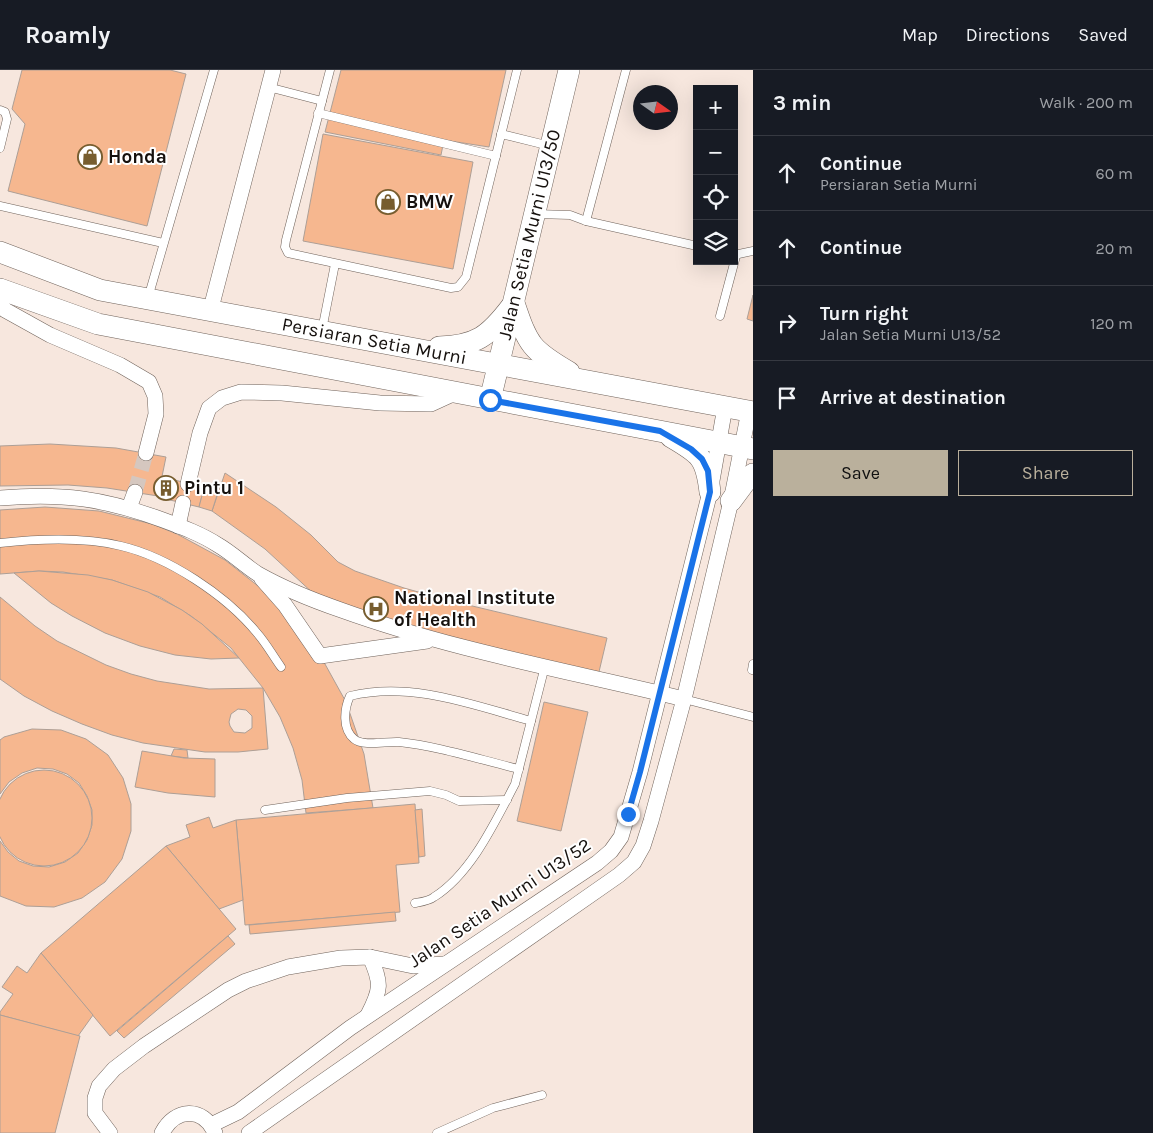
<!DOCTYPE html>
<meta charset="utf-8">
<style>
:root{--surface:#171b24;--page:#20242c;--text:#f1f3f6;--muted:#9ea1a6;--line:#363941;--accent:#bab09c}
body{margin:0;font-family:Karla,sans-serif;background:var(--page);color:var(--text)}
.controls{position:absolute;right:15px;top:15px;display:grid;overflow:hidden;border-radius:0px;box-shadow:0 5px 20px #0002}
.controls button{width:45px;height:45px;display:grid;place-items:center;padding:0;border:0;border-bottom:1px solid var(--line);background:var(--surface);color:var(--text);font:25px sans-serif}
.compass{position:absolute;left:633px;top:15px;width:45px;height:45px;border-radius:50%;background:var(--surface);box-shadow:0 5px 20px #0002;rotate:104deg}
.stop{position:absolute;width:15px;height:15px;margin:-11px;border:4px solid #1a73e8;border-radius:50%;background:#fff}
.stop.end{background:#1a73e8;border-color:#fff;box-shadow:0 1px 5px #0008}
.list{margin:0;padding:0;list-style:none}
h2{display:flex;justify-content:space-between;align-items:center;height:65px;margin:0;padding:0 20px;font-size:21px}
h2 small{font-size:16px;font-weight:400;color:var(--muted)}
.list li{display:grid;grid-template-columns:32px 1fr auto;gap:15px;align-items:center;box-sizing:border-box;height:75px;padding:0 20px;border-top:1px solid var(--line)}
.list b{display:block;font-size:19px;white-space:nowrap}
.list p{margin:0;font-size:16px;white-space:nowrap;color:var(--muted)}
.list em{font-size:16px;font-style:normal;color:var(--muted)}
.actions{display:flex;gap:10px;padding:15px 20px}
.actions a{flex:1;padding:11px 0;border:1px solid var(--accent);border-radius:0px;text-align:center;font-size:18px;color:var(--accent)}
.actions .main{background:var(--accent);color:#111}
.icon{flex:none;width:28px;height:28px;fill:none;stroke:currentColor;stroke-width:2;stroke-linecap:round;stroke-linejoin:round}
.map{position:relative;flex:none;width:753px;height:1063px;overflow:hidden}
header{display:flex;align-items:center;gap:30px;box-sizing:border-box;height:70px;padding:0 25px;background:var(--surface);border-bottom:1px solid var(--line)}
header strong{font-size:24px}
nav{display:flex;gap:28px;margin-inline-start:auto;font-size:18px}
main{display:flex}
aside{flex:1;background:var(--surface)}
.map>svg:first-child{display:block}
</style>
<header>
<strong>Roamly</strong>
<nav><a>Map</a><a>Directions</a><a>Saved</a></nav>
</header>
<main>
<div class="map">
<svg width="753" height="1063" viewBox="0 0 753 1063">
<rect width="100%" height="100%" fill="#f7e7de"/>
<!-- building -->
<g fill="#f6b78f" stroke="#ad9f96" fill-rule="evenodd">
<polygon points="22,0 170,0 186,4 147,156 8,121 25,54 12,39"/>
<polygon points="341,0 506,0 489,77 444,70 441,85 325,62"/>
<polygon points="323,64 473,92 453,199 303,171"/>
<polygon points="753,225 753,251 747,249"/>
<polygon points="50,374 116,378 166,387 158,426 107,418 68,415 0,416 0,376"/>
<polygon points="225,403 276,437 311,465 338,492 355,501 404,518 447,530 607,568 598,606 351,542 315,525 265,479 212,441"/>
<polygon points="162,407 175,410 170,430 158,426"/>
<polygon points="175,410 204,418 199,437 170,430"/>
<polygon points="204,418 218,422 212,441 199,437"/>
<polygon points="45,437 99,441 152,454 177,464 225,490 267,523 320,585 346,632 364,684 373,738 306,743 302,710 293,678 280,647 263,618 231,578 191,546 160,527 112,510 63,502 39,501 0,504 0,440"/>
<polygon points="39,501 88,505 112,510 148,522 182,540 202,554 239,588 211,589 175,585 140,576 105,563 72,546 51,533 14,503"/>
<path d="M0,527L35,556L57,571L106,595L131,604L157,611L209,619L263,618L268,679L238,682H205L143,673L112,665L82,654L52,641L24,626L0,609ZM238,639L246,640L252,646V658L245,663L234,662L230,656L229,652L231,644Z"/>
<polygon points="544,632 588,642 561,761 517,751"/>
<polygon points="32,659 61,660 86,669 108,685 123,708 131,734 131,761 122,789 105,812 82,828 54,837 26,836 0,826 0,771 8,782 19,791 33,796 49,797 65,792 78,783 87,770 92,755 92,740 87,726 79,713 67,704 53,699 37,698 22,703 9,712 0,724 0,670 4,667"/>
<polygon points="174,679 187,680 188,688 171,686"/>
<polygon points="142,681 184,688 215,689 215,727 168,723 135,717"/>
<circle cx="44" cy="748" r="48"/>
<polygon points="415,734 419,793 396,795 400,842 245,855 236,750"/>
<polygon points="422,739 425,786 419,787 415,740"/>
<polygon points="209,747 213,758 236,750 243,830 219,839 166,776 190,767 186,755"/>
<polygon points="166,776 236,859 110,966 41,883"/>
<polygon points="395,842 396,851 250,864 249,855"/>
<polygon points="228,866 235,874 124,968 117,961"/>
<polygon points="41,883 93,945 78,966 0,945 0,942 13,924 2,917 17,896 27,903"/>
<polygon points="0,945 80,966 55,1063 0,1063"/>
</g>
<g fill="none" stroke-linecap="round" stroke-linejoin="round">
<!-- street-tunnel -->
<polyline stroke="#d5c7bf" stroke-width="15" stroke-dasharray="15 8" stroke-linecap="butt" points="135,422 146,383"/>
<defs>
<g id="lane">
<polyline points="330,0 286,170 285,177 288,183 451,218 458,217 466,207 517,0"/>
<polyline points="268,17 322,31"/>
<polyline points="0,40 5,42 7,49 0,78"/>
<polyline points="318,43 496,86"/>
<polyline points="501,64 550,76"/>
<polyline points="0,136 163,173"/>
<polyline points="535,144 570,145 586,151 697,176"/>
<polyline points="586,151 626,0"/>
<polyline points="734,185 753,181"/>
<polyline points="148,228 214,0"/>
<polyline points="720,246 736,186"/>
<polyline points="322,260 335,194"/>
<path d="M0,473C37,469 85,467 121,476C168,487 226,525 257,563C266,573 273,586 281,597"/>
<polyline points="752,600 753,594"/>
<polyline points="684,629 753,647"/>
<path d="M519,699C481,690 438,676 399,672C387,671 363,677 354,669C342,659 344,639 350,626C411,611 473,635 531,651"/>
<polyline points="265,740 347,728 430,721 446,725 459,731 507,730"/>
<path d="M415,833C421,832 429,831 434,827C471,804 495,752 515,714L545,596"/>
<polyline points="437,1063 493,1038 542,1025"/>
</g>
<g id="street">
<polyline points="0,233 5,240 50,265 120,295 149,312 155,326 156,344 146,383"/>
<polyline points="210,242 273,0"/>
<polyline points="188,414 200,363 209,338 222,328 241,322 282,323 380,333 431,334 455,323"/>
<path d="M0,428C63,423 103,428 163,450C182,457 201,464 218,475C232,483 244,495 258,504C281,517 315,531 341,540C452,580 569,601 684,629"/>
<polyline points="129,438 135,422"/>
<polyline points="178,456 183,433"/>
<polyline points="262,509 285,535 320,586 427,571"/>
<path d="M368,945C381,920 382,913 370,887"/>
<polyline points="211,1055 238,1042 350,958 597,793 611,781 621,767 640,702 710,422 725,337"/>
<polyline points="110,1063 95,1043 95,1028 99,1016 114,999 144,976 228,920 246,911 288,897 341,888 370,887 413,896 444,894"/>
<path d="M162,1063C175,1038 203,1036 215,1063"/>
<polyline points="249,1063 619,805 634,792 643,776 651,751 684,629 731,431 749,341"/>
</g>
<g id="secondary">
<path id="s1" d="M0,182L100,220L753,342"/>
<polyline points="0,219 98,254 753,379"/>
<path d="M514,233C528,275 531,280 569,302"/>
<path d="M439,277C476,276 489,266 511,237"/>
<path id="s2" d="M490,330L569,0"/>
<path d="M671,367C700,384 706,387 710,422"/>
<polyline points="731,431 748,408 753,404"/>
</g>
</defs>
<!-- lane casing -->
<use href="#lane" stroke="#70635b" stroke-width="9"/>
<!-- street casing -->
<use href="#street" stroke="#70635b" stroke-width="16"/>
<!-- secondary casing -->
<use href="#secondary" stroke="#70635b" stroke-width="22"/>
<!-- lane -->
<use href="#lane" stroke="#fff" stroke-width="8"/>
<!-- street -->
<use href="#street" stroke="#fff" stroke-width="15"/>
<!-- secondary -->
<use href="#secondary" stroke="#fff" stroke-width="21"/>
</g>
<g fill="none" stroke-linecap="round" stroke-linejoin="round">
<!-- route -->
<polyline stroke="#1a73e8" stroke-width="6" points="490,330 660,361 691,379 702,389 708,401 710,422 640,702 628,744"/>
</g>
<!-- icons -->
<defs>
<symbol id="shop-ring" viewBox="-11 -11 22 22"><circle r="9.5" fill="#fff" stroke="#775d2f" stroke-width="1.5"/><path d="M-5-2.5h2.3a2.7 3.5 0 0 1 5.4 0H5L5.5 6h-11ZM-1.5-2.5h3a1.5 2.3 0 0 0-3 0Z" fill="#775d2f"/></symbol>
<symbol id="building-ring" viewBox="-11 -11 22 22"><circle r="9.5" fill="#fff" stroke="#775d2f" stroke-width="1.5"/><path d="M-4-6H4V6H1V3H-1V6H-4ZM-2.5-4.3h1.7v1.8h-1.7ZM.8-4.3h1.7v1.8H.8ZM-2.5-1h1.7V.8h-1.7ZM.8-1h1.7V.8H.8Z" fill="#775d2f"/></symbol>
<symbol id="hospital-ring" viewBox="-11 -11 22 22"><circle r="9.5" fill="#fff" stroke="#775d2f" stroke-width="1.5"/><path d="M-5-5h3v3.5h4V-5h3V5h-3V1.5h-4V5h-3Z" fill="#775d2f"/></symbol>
</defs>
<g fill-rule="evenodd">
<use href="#shop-ring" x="76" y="73" width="28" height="28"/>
<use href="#shop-ring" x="374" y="118" width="28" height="28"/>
<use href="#building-ring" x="152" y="404" width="28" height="28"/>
<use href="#hospital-ring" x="362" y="525" width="28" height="28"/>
</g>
<g text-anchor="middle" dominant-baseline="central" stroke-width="4" stroke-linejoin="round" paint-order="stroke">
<!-- poi labels -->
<g font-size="19" font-weight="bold" fill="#16110e" stroke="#fff" text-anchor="start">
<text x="108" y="87">Honda</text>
<text x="406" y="132">BMW</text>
<text x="184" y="418">Pintu 1</text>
<text x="394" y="528">National Institute<tspan x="394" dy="22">of Health</tspan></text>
</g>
<!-- street labels -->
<g font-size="19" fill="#16110e" stroke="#fff">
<text stroke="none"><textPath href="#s2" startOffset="170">Jalan Setia Murni U13/50</textPath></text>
<text stroke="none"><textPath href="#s1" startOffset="386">Persiaran Setia Murni</textPath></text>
<text transform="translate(500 833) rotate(-34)">Jalan Setia Murni U13/52</text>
</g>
</g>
</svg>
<div class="controls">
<button>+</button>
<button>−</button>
<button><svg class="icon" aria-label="locate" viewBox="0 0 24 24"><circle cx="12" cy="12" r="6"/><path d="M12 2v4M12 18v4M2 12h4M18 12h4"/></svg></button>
<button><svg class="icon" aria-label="layers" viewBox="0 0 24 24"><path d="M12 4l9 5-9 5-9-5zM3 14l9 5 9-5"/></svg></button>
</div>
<svg class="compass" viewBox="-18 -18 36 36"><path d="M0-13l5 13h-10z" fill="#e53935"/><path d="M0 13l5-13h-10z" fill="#9ea1a6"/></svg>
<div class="stop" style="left:490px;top:330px"></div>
<div class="stop end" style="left:628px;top:744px"></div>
</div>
<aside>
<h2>3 min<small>Walk · 200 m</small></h2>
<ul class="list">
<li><svg class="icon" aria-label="ahead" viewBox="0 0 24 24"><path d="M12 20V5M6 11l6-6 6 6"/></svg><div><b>Continue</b><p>Persiaran Setia Murni</p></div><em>60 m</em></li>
<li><svg class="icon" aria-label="ahead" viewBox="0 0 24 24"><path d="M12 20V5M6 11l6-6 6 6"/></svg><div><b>Continue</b></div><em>20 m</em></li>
<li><svg class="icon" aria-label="right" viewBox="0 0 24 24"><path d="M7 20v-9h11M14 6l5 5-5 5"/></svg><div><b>Turn right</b><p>Jalan Setia Murni U13/52</p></div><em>120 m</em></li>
<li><svg class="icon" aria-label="arrive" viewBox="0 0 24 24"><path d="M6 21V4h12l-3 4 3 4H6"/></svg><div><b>Arrive at destination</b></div></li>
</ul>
<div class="actions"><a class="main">Save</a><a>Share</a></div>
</aside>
</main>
